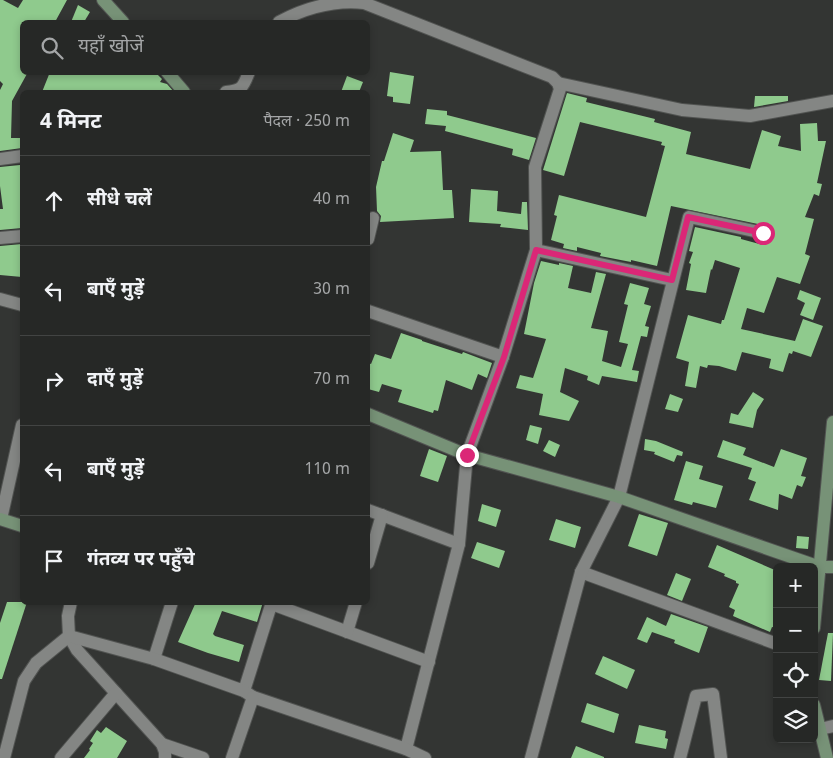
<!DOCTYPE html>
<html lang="hi">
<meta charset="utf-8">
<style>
:root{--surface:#262826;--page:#2e302e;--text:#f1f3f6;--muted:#a4a6a7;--line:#424443}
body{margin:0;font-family:Georgia,"Noto Sans Devanagari",serif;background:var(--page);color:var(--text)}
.controls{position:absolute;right:15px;bottom:15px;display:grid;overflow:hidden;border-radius:8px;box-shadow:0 2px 8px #0003}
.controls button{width:45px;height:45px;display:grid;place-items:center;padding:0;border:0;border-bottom:1px solid var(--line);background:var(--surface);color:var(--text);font:25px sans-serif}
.stop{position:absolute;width:15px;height:15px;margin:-11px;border:4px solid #db2777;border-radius:50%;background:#fff}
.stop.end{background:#db2777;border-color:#fff;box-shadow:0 1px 5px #0008}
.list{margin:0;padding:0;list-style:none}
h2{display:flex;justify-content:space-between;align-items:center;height:65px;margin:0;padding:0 20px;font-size:21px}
h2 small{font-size:16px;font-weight:400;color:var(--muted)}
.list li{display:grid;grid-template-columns:32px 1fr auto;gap:15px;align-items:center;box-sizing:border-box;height:90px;padding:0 20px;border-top:1px solid var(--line)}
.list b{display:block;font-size:19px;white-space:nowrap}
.list em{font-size:16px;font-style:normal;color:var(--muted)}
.icon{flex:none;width:28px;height:28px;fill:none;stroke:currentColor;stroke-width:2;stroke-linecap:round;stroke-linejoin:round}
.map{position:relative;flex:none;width:833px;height:758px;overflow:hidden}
.search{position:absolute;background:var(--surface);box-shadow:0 2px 8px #0003;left:20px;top:20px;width:350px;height:55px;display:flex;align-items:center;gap:12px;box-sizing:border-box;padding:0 18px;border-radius:8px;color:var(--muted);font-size:19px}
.panel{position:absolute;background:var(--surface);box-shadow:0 2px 8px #0003;left:20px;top:90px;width:350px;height:515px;border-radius:8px}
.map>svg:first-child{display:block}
</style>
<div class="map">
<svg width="833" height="758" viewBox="0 0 833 758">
<rect width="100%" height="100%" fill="#333533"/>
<!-- building -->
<g fill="#8fca8d">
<polygon points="0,0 3,0 18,8 23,0 67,0 55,22 22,22 22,72 28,72 12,101 11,138 21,138 22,148 0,151 0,90 3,84 0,81"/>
<polygon points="78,5 90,12 84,22 71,22"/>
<polygon points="50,72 155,72 162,79 160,82 167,84 174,92 42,92"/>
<polygon points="390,72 414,76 410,104 393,102 393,97 387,96"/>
<polygon points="347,76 363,82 359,92 341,92"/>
<polygon points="567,93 587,98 586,102 655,119 654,122 691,132 686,154 750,169 762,130 781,136 778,146 801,151 800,124 817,123 818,141 826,141 817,183 822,184 819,196 814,194 805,217 814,219 805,254 810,256 806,267 800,284 777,277 764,313 747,308 741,329 795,341 803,319 823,326 811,357 793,351 792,354 789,353 783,372 769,368 771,359 742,352 736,371 719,366 708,365 707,368 700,366 696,388 685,386 689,362 676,358 688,315 721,324 722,320 724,320 740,268 715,260 712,270 711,269 706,293 686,290 691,264 689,263 693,252 689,251 695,227 741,237 741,239 763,245 764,241 769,238 771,230 768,226 671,206 657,266 631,260 631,262 600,256 601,253 577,247 577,251 563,248 564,244 551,240 557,216 554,215 559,195 646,217 665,146 661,145 662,142 580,122 564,176 543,170"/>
<polygon points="755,96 788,96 788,101 754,107"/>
<polygon points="427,109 447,111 447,115 536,138 529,160 512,155 513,149 445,131 446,126 425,124"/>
<polygon points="393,133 414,140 410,152 441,151 443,190 452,190 454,218 380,222 381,216 377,211 376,187 382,161 384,161"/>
<polygon points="20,165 22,188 22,228 0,230 0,209 3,209 0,186 0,167"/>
<polygon points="471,189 498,191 497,211 521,214 522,202 527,202 528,230 500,227 501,224 469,222"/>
<polygon points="22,244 22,277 0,275 0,246"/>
<polygon points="541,261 559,265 559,263 573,266 568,288 591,293 596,272 606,274 591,328 608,331 602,361 621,367 628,344 619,342 628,305 624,304 630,283 649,288 644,304 651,306 645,326 649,327 647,337 641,336 632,370 639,371 637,382 602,376 599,385 587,380 588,376 565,368 560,392 579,401 569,421 539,415 543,394 516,388 520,375 533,378 546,339 524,334 534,283"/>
<polygon points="800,290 821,298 813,320 800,315 805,303 797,299"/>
<polygon points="401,333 422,340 422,341 462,354 463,352 492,363 487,378 478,374 472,390 446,380 438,411 434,410 433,413 398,402 402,390 382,384 379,392 368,389 368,363 371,364 375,354 391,359"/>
<polygon points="753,392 764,399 757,410 753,428 729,423 731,413 738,415"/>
<polygon points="670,394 683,399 678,412 665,409"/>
<polygon points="530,425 542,428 538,444 526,440"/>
<polygon points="645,439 656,441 683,452 682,456 677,455 674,462 654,454 655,452 644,450"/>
<polygon points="549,440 560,445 555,457 543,451"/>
<polygon points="723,440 746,448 743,455 774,467 781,449 807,458 801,476 806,477 802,487 797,485 792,499 779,494 778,510 749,500 756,482 748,479 752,468 717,457"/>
<polygon points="429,449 447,456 438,482 420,476"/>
<polygon points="686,461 703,466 699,479 723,486 716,508 693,502 692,505 674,500"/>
<polygon points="482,504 501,510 496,527 478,521"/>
<polygon points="639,514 668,523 657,556 628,546"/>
<polygon points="556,519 581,527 575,548 549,540"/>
<polygon points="797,536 809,537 808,549 796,548"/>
<polygon points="477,542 505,551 499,568 471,558"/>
<polygon points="717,545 777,571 777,628 772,627 770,632 733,616 735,610 729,607 739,584 736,583 736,581 724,576 725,574 708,567"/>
<polygon points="676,573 691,579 682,601 667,595"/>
<polygon points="7,602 27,602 2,679 0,679 0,623"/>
<polygon points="196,602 263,602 257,622 222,611 213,634 215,636 244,645 239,662 208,653 178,642"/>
<polygon points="671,614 708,627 699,653 674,643 675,640 652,632 647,643 637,639 647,617 666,626"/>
<polygon points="828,633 833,633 831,681 819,680"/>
<polygon points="603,656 635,670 627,689 595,674"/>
<polygon points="587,703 619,714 614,733 581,722"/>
<polygon points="639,725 666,731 665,738 668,739 666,749 635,743"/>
<polygon points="106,727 127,741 117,758 84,758 90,750 89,749 93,743 90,741 97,730 101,733"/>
<polygon points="576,746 604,757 604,758 571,758"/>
</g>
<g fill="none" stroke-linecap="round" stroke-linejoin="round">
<defs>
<g id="street">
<path d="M279,22C305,8 335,0 364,3L552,77L558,83L560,89L535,167L536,250L503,357L467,455L459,544L406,749"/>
<polyline points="558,83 682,110 750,116 833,101"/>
<path d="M226,92C243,90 243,87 249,72"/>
<polyline points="0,159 22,156"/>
<polyline points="0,238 22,236"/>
<polyline points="368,239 373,218"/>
<polyline points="536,250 672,280"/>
<polyline points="0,299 22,305"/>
<polyline points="368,311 503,357"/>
<polyline points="368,510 459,544"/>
<polyline points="1,519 22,425"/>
<polyline points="368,563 382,515"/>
<polyline points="581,572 777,644"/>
<polyline points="71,602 68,616 69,636 77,650 162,744 165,752 165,758"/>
<polyline points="272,604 429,662"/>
<polyline points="347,632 356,602"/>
<polyline points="154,659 172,602"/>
<polyline points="244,691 272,602"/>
<polyline points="820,729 833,726"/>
<polyline points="162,744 203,758"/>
<polyline points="4,758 24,681 36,663 69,636 154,659 244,691 253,697 406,749 425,758"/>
<polyline points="61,758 116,693"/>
<polyline points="232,758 253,697"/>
<polyline points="531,758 581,572 619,497 689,217 763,233"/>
<polyline points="680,758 696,696 713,694 721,758"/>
</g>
<g id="secondary">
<polyline points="103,0 123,22"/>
<polyline points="167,72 184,92"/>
<polyline points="368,414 467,455 619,497 820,567 833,567"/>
<polyline points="0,519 22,526"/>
<polyline points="814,628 833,422"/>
<polyline points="814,705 827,758"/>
</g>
</defs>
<!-- street casing -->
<use href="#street" stroke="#515351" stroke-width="14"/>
<!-- secondary casing -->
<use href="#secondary" stroke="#515351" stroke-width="14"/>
<!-- street -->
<use href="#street" stroke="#848684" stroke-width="12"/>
<!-- secondary -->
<use href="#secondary" stroke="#779277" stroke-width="12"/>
</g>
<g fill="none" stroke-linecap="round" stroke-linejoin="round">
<!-- route -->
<polyline stroke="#db2777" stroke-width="6" points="467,455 504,357 536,250 672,280 688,217 763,233"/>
</g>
</svg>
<div class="controls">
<button>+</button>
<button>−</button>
<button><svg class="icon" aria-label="locate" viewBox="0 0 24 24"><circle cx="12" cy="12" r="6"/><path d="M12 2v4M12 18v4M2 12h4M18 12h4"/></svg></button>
<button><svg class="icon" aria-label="layers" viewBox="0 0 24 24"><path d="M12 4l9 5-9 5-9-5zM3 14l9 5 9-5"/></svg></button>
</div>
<div class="stop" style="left:763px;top:233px"></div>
<div class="stop end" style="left:467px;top:455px"></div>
<div class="search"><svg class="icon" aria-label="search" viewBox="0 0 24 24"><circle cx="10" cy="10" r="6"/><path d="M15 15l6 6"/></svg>यहाँ खोजें</div>
<section class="panel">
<h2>4 मिनट<small>पैदल · 250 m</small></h2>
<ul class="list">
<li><svg class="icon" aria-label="ahead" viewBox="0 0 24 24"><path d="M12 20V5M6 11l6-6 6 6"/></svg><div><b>सीधे चलें</b></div><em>40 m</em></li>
<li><svg class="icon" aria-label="left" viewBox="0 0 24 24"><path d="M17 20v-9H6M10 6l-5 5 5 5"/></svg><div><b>बाएँ मुड़ें</b></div><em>30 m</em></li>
<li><svg class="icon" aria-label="right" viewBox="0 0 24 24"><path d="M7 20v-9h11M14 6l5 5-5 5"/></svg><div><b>दाएँ मुड़ें</b></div><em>70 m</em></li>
<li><svg class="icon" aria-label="left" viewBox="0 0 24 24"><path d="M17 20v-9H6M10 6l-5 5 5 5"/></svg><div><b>बाएँ मुड़ें</b></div><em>110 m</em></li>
<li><svg class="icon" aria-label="arrive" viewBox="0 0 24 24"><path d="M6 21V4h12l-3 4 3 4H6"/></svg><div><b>गंतव्य पर पहुँचे</b></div></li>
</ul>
</section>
</div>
